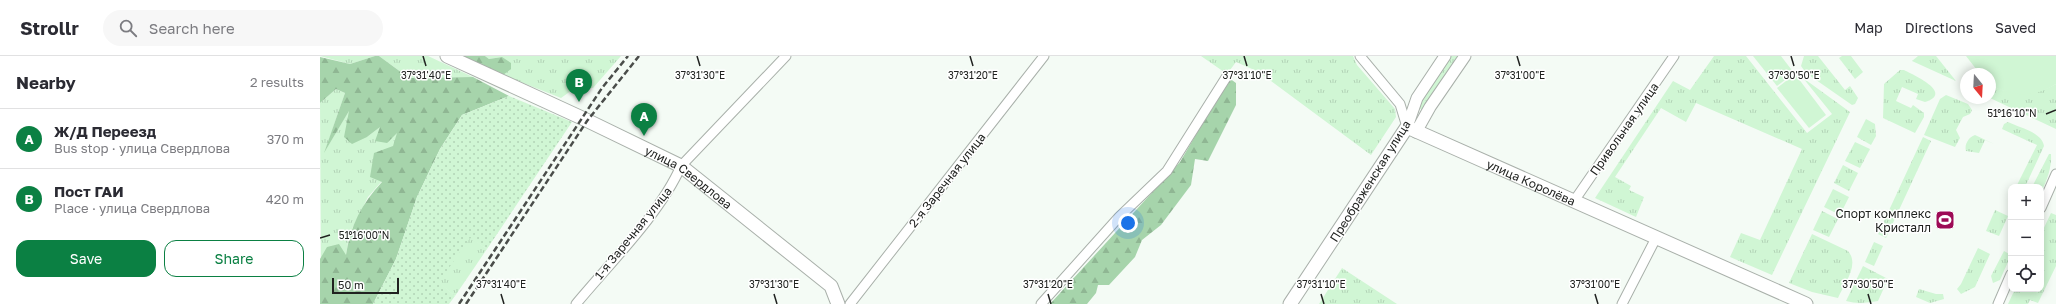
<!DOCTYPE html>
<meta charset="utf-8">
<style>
:root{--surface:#fff;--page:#f7f7f7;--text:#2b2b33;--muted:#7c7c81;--line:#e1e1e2;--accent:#0b8043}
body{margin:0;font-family:"Golos Text",sans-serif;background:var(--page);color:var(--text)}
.controls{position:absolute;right:12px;bottom:12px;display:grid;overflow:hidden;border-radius:8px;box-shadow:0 2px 10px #0003}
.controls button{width:36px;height:36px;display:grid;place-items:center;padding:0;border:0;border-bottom:1px solid var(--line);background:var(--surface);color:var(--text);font:20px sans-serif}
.compass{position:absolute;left:1640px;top:12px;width:36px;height:36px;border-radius:50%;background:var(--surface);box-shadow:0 2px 10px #0003;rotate:162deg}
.scale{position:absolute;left:12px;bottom:10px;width:67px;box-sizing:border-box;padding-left:4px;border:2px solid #202220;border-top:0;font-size:11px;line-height:14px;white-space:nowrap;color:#202220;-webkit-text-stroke:3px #fff;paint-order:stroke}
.you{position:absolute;left:808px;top:167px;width:14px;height:14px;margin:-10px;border:3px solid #fff;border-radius:50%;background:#1a73e8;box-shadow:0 0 0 6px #1a73e833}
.badge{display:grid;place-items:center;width:26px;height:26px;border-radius:50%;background:var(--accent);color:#fff;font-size:13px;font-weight:700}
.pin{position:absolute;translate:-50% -33px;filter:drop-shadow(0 1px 2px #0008)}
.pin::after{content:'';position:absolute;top:21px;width:14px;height:12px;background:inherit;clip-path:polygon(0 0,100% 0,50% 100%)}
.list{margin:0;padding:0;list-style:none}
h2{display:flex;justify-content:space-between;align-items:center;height:52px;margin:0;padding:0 16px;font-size:17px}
h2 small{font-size:13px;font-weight:400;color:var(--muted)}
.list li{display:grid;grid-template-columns:26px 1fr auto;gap:12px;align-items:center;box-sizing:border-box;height:60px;padding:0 16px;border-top:1px solid var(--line)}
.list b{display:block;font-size:15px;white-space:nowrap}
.list p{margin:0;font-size:13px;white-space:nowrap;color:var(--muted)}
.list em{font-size:13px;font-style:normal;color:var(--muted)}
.actions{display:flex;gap:8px;padding:12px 16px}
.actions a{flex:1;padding:9px 0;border:1px solid var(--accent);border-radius:12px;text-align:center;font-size:14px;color:var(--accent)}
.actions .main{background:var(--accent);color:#fff}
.icon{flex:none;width:22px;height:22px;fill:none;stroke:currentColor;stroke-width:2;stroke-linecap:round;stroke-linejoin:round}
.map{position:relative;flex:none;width:1736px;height:248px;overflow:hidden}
header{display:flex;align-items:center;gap:24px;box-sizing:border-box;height:56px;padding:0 20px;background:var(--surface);border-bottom:1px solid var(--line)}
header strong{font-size:19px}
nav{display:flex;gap:22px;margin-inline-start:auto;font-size:14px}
.search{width:280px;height:36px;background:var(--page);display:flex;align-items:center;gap:10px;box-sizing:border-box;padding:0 14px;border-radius:22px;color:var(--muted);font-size:15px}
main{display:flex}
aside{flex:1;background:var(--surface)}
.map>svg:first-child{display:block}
</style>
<header>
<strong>Strollr</strong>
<div class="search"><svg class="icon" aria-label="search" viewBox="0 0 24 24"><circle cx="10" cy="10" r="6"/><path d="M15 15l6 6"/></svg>Search here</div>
<nav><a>Map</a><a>Directions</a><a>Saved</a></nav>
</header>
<main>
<aside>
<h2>Nearby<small>2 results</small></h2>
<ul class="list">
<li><span class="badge">A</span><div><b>Ж/Д Переезд</b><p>Bus stop · улица Свердлова</p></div><em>370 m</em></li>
<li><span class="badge">B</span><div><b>Пост ГАИ</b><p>Place · улица Свердлова</p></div><em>420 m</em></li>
</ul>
<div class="actions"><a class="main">Save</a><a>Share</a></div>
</aside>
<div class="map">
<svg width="1736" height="248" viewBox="0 0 1736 248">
<defs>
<pattern id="grass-tufts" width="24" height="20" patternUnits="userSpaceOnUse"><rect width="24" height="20" fill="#d0f6d4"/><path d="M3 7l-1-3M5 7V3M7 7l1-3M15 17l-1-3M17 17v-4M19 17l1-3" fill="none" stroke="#b2d3b6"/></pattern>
<pattern id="forest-firs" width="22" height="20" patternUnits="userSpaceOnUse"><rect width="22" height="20" fill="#a6d4ab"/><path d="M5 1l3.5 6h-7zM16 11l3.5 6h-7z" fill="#8fb693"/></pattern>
<pattern id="garden-dots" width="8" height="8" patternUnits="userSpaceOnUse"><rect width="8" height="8" fill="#d0f6d4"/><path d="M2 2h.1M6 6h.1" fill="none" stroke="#b2d3b6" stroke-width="1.8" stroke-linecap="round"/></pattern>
</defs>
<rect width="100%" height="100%" fill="#f4fbf5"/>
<!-- grass -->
<g fill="url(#grass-tufts)">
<polygon points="0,0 55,0 30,8"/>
<polygon points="59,0 108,0 153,21 89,22"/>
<polygon points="165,0 301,0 273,32 255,32 241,42 183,19 182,1 169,3"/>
<polygon points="881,0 1033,0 1037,9 1075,53 1076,61 1051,99 939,16 916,6 907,18"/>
<polygon points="1131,0 1139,0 1102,54 1096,50"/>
<polygon points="1394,0 1426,0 1487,77 1512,58 1483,22 1530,56 1452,219 1410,201 1421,177 1440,184 1482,93 1376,47 1366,66 1341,52 1295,121 1311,130 1309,134 1324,141 1316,161 1275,142 1353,25 1370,34"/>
<polygon points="1484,0 1498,0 1525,34 1530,30 1538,42 1535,48 1532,49 1486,17 1481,10"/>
<polygon points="1522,0 1531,0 1543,16 1535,23 1519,2"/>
<polygon points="1598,0 1616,0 1636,25 1592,5"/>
<path d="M1580,14H1584C1592,18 1635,37 1605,46L1596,43L1598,38L1582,31L1576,45L1591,52L1593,49L1604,57V61L1595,77L1563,62L1564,28Z"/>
<path d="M1736,28V73L1670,42V29C1692,40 1715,40 1736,28Z"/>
<polygon points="16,33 25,37 5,95 30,53 47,81 61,70 56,85 78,76 62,125 48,141 29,179 26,200 1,204 0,47"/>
<polygon points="1626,39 1648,48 1652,54 1650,58 1643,61 1636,74 1640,82 1635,91 1604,79 1620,43"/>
<polygon points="1546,63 1555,68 1556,80 1551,89 1537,81"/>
<path d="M1688,66C1700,72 1722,76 1724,90L1705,131H1696L1717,89L1682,73L1684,68Z"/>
<path d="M1655,79L1672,87L1674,88L1665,84L1659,97L1646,95C1644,88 1649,81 1655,79Z"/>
<polygon points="1603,81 1611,85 1566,182 1558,178"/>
<polygon points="1535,86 1550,93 1540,112 1525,105"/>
<path d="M1729,98H1731C1732,111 1727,125 1721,136V131H1712Z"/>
<polygon points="1523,109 1538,117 1529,135 1514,127"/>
<polygon points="1513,133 1529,141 1520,159 1504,151"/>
<polygon points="1675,154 1688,160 1679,180 1666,175"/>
<polygon points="1502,155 1518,163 1509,181 1493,174"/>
<polygon points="1731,157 1736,159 1736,210 1718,247 1710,244 1708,248 1688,248 1695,233 1721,233 1721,178"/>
<path d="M1492,178L1528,195C1540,209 1524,228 1518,242L1492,236L1469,227Z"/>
<polygon points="150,181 167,193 135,240 118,226"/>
<polygon points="1554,186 1563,190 1554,210 1545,206"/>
<polygon points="1658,192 1670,198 1655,231 1641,238 1637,233 1641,228"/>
<polygon points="1684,195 1691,199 1680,224 1673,227 1671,220"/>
<path d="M1543,210L1568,223L1558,245C1546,247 1537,248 1526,245Z"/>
<polygon points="1022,212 1077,248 999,248"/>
<polygon points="1599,233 1616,238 1623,238 1624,243 1610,247 1596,241"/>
</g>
<!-- forest -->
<g fill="url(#forest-firs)">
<path d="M55,0H59L89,22L153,21L189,40L142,59L120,93L97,141L76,203L53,248H0V203L7,191L19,188L26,199C30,170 42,147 62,126L50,121L54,97L73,90L77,77L67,87L55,85L60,71L47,81L32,88L24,81L29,55L4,97L25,37L16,33L0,47V1L30,8Z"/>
<polygon points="143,0 165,0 169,3 182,1 191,7 191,13 183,19"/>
<polygon points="909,22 916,27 916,49 888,105 875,103 871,129 841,169 822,184 815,201 789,229 778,229 776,237 767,248 730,248 860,106"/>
</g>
<!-- garden -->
<polygon fill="url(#garden-dots)" points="189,40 252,66 167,193 150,182 119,226 135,240 129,248 53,248 76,203 97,141 120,93 142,59"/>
<!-- pitch -->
<g fill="#d0f6d4">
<polygon points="1433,0 1461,0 1474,17 1457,30"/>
<path d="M1646,0H1736V28C1713,42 1693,41 1670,29V18H1660Z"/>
<polygon points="1475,18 1506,59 1489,72 1457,32"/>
</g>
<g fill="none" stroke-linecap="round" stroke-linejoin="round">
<defs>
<g id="minor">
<polyline points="1040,0 1080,48 1087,71"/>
<polyline points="1254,145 1354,0"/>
<polyline points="1721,152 1736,118"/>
<path d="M256,248C289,208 340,158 361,110L466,0"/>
<polyline points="530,248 724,0"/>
<polyline points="721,248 799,161 847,115 907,20"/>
<polyline points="1302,248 1336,182"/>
<polyline points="1678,248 1691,218"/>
</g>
<g id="tertiary">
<polyline points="1087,71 1097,42 1125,0"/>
<polyline points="1096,76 1110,51 1145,0"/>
</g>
<g id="secondary">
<path id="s1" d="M127,0L262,62L361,110L511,230L518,248"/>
<path id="s2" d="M970,248L1087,71L1486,248"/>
</g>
</defs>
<!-- minor casing -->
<use href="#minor" stroke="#a9b0aa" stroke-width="11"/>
<!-- tertiary casing -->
<use href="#tertiary" stroke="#a9b0aa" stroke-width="13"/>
<!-- secondary casing -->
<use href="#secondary" stroke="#a9b0aa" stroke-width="15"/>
<!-- minor -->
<use href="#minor" stroke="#fff" stroke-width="9"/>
<!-- tertiary -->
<use href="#tertiary" stroke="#fff" stroke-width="11"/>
<!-- secondary -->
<use href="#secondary" stroke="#fff" stroke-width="13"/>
<!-- rail -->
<g stroke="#4a4d4a" stroke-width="2.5" stroke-dasharray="6 3" stroke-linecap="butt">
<polyline points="139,248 282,32 308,0"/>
<polyline points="146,248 267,65 319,0"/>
</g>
</g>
<!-- ticks -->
<path fill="none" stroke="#202220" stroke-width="1.5" d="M103,0L106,10M377,0L380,10M650,0L653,10M924,0L927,10M1197,0L1200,10M1471,0L1474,10M1726,58L1736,54M0,182L10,179M181,238L184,248M454,238L457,248M728,238L731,248M1001,238L1004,248M1275,238L1278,248M1548,238L1551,248"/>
<!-- icons -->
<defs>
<symbol id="stadium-square" viewBox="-11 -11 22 22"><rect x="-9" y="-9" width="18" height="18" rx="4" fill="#9d0a56" stroke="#fff"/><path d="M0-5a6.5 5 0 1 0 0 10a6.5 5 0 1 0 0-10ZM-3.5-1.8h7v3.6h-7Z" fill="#fff"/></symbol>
</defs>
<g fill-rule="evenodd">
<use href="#stadium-square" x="1614" y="153" width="22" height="22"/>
</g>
<g text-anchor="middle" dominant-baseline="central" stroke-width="3" stroke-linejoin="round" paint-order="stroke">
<!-- street labels -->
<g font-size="12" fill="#202220" stroke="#fff">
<text transform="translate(1304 73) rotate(-55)">Привольная улица</text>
<text stroke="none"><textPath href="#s1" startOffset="271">улица Свердлова</textPath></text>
<text transform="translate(627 124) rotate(-52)">2-я Заречная улица</text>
<text transform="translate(1050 125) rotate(-58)">Преображенская улица</text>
<text stroke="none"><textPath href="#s2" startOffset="348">улица Королёва</textPath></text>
<text transform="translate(313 177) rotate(-51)">1-я Заречная улица</text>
</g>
<!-- poi labels -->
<g font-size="12" fill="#202220" stroke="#fff" text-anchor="end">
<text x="1611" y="157">Спорт комплекс<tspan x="1611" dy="14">Кристалл</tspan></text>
</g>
</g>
<g font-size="10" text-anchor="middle" fill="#202220" stroke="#fff" stroke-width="3" stroke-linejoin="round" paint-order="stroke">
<text x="106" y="23">37°31'40"E</text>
<text x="380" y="23">37°31'30"E</text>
<text x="653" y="23">37°31'20"E</text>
<text x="927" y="23">37°31'10"E</text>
<text x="1200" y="23">37°31'00"E</text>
<text x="1474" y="23">37°30'50"E</text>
<text x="1692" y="61">51°16'10"N</text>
<text x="44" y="183">51°16'00"N</text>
<text x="181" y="232">37°31'40"E</text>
<text x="454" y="232">37°31'30"E</text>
<text x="728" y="232">37°31'20"E</text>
<text x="1001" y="232">37°31'10"E</text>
<text x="1275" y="232">37°31'00"E</text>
<text x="1548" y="232">37°30'50"E</text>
</g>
</svg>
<div class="controls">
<button>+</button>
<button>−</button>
<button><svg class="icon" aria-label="locate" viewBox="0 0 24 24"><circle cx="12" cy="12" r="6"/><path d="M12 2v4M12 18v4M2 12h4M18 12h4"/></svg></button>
</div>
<svg class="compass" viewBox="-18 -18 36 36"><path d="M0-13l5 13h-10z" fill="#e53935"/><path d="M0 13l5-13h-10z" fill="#7c7c81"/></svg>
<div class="scale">50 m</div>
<div class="you"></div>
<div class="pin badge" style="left:324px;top:80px">A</div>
<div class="pin badge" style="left:259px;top:46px">B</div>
</div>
</main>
